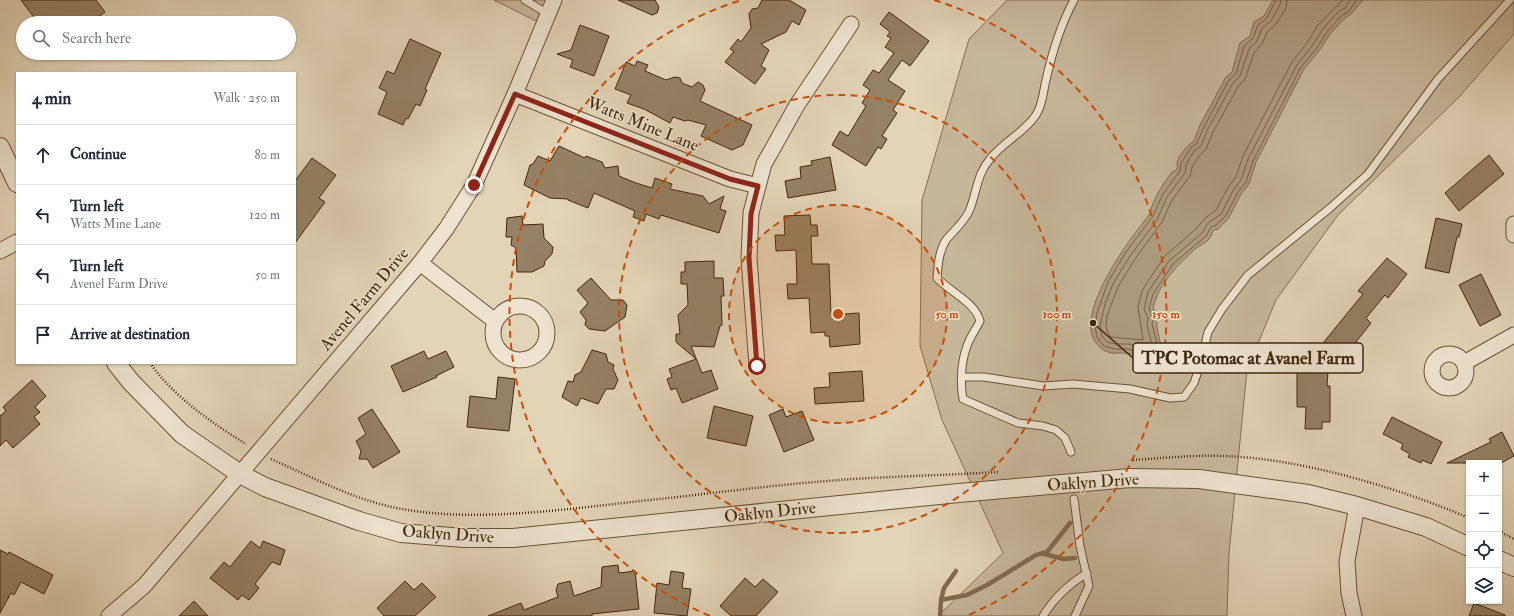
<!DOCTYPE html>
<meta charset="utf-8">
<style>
:root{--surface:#fff;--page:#f2f2f3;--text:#1f2937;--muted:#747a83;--line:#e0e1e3}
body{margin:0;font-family:"IM FELL Double Pica",serif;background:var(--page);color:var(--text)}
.controls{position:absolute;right:12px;bottom:12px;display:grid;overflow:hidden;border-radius:0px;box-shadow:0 1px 3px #0004}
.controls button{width:36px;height:36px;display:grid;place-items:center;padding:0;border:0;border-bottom:1px solid var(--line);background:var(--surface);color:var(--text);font:20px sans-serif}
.stop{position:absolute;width:12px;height:12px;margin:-9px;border:3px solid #8f2418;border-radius:50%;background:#fff}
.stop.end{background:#8f2418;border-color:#fff;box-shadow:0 1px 4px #0008}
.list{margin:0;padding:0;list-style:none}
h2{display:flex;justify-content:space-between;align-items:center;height:52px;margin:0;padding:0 16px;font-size:17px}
h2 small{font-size:13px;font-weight:400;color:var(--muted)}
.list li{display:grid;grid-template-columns:26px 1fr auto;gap:12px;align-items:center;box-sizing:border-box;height:60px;padding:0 16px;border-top:1px solid var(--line)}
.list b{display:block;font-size:15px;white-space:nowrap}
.list p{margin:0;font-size:13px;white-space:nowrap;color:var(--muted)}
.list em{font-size:13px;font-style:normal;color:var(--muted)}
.icon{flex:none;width:22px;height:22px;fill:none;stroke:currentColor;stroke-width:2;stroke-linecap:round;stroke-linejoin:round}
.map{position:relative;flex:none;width:1514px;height:616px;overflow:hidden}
.search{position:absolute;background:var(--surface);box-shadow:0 1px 3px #0004;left:16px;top:16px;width:280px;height:44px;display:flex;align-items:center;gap:10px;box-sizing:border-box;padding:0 14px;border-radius:22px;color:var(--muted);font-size:15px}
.panel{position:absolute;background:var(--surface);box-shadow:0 1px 3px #0004;left:16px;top:72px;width:280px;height:292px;border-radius:0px}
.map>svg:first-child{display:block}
</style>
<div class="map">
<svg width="1514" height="616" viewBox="0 0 1514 616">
<rect width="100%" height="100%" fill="#e3d4b7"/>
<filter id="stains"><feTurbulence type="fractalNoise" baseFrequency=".005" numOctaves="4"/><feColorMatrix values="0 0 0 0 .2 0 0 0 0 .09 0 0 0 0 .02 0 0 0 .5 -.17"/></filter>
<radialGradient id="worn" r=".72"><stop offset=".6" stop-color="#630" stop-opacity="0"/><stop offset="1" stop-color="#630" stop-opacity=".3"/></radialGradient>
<!-- green -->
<g fill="#c7b79a" stroke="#846f52">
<polygon points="494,0 550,0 540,23"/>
<polygon points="1007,0 1514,0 1514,34 1460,96 1338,215 1276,300 1247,370 1229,553 1227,616 938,616 1003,553 942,420 920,346 922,200 969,39"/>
</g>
<!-- water -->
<path fill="#ac997c" stroke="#816b4e" d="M1273,0H1363L1351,14L1344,19L1330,34L1319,51L1304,69L1256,162L1249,184L1241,194L1228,219L1218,229L1214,230C1212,232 1211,236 1210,238C1206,243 1199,246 1195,249C1177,266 1159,283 1153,308L1158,317C1154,329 1162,338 1160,350C1144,361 1135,352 1117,353C1108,354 1102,350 1096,343C1073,314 1131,237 1149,215C1151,212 1151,209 1152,206C1156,195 1165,181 1172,172C1174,171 1176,171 1177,168C1178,167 1177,164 1177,162C1180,155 1187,145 1194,141L1200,125L1226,77L1232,72L1240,43L1250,36L1254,22L1264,16Z"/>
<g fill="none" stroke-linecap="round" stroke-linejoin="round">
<!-- shore -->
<g stroke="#766043" stroke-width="1">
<polyline points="1276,0 1267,18 1258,25 1253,38 1244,46 1236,74 1229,80 1204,127 1197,143 1191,148 1181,163 1180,171 1163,194 1153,216 1126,252 1108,282 1097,313 1095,326 1097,337 1104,346 1114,349 1128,349 1140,352 1150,352 1156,348 1157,343 1152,324 1153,318 1149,309 1153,294 1173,264 1206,236 1211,227 1216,225 1225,217 1238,192 1246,182 1253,161 1301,67 1316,49 1327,32 1341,16 1349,11 1357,0"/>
<polyline points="1281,0 1280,5 1271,21 1262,28 1257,41 1249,49 1240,76 1233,83 1208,129 1201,146 1194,151 1186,165 1185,173 1167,197 1157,220 1130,256 1113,284 1105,304 1100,326 1102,336 1107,342 1115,344 1129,344 1140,347 1149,347 1152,345 1147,325 1148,318 1144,309 1148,292 1169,261 1202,233 1208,223 1221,214 1234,189 1241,180 1248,159 1297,65 1312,46 1323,29 1337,13 1345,8 1350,0"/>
<polyline points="1287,0 1286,8 1276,24 1267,32 1262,44 1254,53 1245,79 1238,87 1213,132 1206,149 1199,156 1192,167 1190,176 1172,200 1162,222 1135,259 1118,287 1107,316 1106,326 1108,333 1111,337 1143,340 1138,307 1142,291 1148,281 1165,256 1197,228 1204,219 1216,210 1229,186 1236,177 1243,156 1292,62 1307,43 1318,25 1343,0"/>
</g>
<!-- stream -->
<g stroke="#816b4e" stroke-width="4.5">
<polyline points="1044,554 1064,559 1075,558"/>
<polyline points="941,600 944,588 956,571"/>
<polyline points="940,616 941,600 967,595 987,585 1036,555 1047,552 1070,523"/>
</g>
</g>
<!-- building -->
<g fill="#958164" stroke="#41270a">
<polygon points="21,0 96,0 105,12 91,23 44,23 39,16 35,19"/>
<polygon points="618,0 655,0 659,7 657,13 652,15"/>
<polygon points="762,0 789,0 806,10 799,25 792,21 786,32 761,44 769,50 761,66 766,69 755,84 725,62 734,51 730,49 738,39 741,42 751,28 749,14 752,9 758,8"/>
<polygon points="889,12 929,41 910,66 902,60 888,80 905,91 893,110 897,113 882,136 887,139 881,149 878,147 866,166 832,145 840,131 848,136 866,106 862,103 870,90 863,85 873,70 879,73 894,53 885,47 891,38 887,36 890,32 880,24"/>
<polygon points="580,25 609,36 594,76 570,67 573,60 557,54 571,50"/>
<polygon points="410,39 441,53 425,89 427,90 420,106 416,104 408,119 406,118 403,125 378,114 387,92 379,88 387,71 394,74"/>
<polygon points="637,61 648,65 645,71 666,80 675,77 680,78 682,83 692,87 698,82 703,85 705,90 700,101 752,125 743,145 732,150 701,136 706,125 688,120 685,121 673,117 670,123 644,109 627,103 631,95 615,89 626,62 635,66"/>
<polygon points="559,146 585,158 586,156 602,162 605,168 618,166 619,176 636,183 652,188 655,178 672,184 670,189 703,196 709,204 724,196 720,209 726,211 719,233 661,215 659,219 646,214 644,221 633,217 635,211 594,193 588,208 568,200 568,199 550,198 524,185 530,165 533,164 538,156 550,161"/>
<polygon points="1489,155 1504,174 1459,211 1445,193"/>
<polygon points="830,157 836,190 788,198 785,181 801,178 800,167 812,165 811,161"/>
<polygon points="312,158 336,175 319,198 325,202 295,243 295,181"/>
<polygon points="810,215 811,225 817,225 818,236 811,236 812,264 829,264 831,315 859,313 860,344 830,347 829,336 825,336 825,332 811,333 809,298 788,299 787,284 797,284 796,250 776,251 775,235 785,235 784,216"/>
<polygon points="522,216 523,225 543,224 544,238 553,247 552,254 545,261 544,266 532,272 517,272 516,248 511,245 512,237 506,237 507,218"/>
<polygon points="1436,218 1462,224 1459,237 1457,237 1449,273 1425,268"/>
<polygon points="1387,258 1407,274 1388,298 1385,295 1366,318 1371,323 1356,342 1360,344 1353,353 1349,351 1343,359 1323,343 1363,294 1358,291"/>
<polygon points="714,261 714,278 723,278 724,296 721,296 722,325 720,326 714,347 691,346 702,373 711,370 718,389 682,403 676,388 671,390 667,379 672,377 669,369 696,359 676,342 676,334 680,334 678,315 688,305 687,284 681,284 681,272 685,272 685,262"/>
<polygon points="1481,274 1501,315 1480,326 1459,285"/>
<polygon points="591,278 611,300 623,300 627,305 625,317 605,331 589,329 585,325 586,320 580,312 588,303 577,290"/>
<polygon points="592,350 606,354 608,362 614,365 613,369 618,380 614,389 606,389 598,404 581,398 577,406 562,397 568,381 573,382 575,375 581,372"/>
<polygon points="424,351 428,359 446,351 454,367 436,376 437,377 403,392 391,366"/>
<polygon points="1297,370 1328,370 1327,386 1330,386 1330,422 1322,422 1322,429 1305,429 1306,407 1297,407"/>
<polygon points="862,371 864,401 815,404 814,388 830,387 829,373"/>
<polygon points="498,377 515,379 509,431 467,427 470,396 496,399"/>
<polygon points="32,380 46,396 35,407 40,412 34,417 40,424 13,448 6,440 0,446 0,416 6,411 3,407"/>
<polygon points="714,406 753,416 746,446 707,438"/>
<polygon points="372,409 400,452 373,468 367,459 359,459 361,451 356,441 366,434 358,418"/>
<polygon points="783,409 786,417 802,411 814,440 784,452 769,415"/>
<polygon points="1392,417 1442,442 1431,464 1422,460 1421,463 1408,457 1410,454 1401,449 1403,444 1383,434"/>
<polygon points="1502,432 1514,456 1501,463 1447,463 1491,442 1489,439"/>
<polygon points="251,541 260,548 263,541 285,550 280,565 272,562 255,584 259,588 249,600 242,595 238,600 210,578 224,562 230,567"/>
<polygon points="0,550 8,554 9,552 53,575 44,594 21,582 14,595 11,593 0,613"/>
<polygon points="618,565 619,573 635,571 639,609 592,614 592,616 488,616 521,603 524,610 558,597 556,590 558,584 570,581 574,596 601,587 602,567"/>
<polygon points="671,571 684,573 682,588 691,589 687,616 654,613 657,583 669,585"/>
<polygon points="745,578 755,587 763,579 778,592 756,616 731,616 720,606"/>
<polygon points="405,581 414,590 422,583 436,597 415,616 384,616 377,608"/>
<polygon points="194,601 208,616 179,616"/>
<polygon points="1474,603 1505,615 1505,616 1469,616"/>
</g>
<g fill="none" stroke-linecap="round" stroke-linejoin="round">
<defs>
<g id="service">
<polyline points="525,0 548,14"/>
<polyline points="962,377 984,377 1043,386 1073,384 1130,389 1170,398 1184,397 1194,383 1201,362 1208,332 1222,309 1248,275 1330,208 1368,174 1438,79 1510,0"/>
<path d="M1071,452L1065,438L1056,430L1043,426L1018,423L963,399C960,383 961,362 967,346C970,337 976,329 980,321C975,302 950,292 937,278C938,265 939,251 946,240C954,230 965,222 970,209C977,191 977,174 990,159C1003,142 1024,133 1036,115C1043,104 1043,92 1046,80C1052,53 1061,24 1074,0"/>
<polyline points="1074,499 1080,546 1089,586 1075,616"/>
<path d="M1043,616C1054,598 1069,584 1087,573"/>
</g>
<g id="minor">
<polyline points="515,94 730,179 758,186"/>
<polyline points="1514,224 1514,235"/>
<polyline points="0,251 17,242"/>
<polyline points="420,263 495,321"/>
<circle cx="520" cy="333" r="27"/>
<circle cx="1449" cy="371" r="17"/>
<polyline points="1464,363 1514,335"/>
<polyline points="757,366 749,258 751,213 758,186 764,164 797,105 851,24"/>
<polyline points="109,616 144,586 420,263 446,229 474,185 515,94 554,0"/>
<polyline points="1354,616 1349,593 1347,561 1357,506"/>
</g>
<g id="tertiary">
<polyline points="0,147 17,183"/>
<polyline points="116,363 131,382 182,434 240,474 265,487 359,521 401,533 464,538 513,538 959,493 1130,478 1199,479 1308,494 1357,506 1426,527 1469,547"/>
<polyline points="1499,560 1514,567"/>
</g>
</defs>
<!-- service casing -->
<use href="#service" stroke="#6a5235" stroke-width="9"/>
<!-- minor casing -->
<use href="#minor" stroke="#6a5235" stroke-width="17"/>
<!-- tertiary casing -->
<use href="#tertiary" stroke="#6a5235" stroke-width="20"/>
<!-- path -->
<g stroke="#41270a" stroke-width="2.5" stroke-dasharray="1 2" stroke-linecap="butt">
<path d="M150,363C173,396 213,424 246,444"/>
<path d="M271,459C314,478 356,501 402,509C484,524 586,506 669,498C730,491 792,483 853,479C902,476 950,475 998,472"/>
<path d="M1133,460C1163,458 1193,455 1223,456C1300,458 1399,488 1469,518"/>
<polyline points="1499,531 1514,539"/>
</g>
<!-- service -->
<use href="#service" stroke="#ede3d0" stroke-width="7"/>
<!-- minor -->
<use href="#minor" stroke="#ede3d0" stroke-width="15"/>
<!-- tertiary -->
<use href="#tertiary" stroke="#ede3d0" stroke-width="18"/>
</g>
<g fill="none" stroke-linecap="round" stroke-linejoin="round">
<!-- route -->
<polyline stroke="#8f2418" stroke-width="5" points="474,185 515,94 730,179 758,186 751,214 749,258 757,366"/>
</g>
<!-- distance rings -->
<circle cx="838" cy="314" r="109" fill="#c74f0c" fill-opacity=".12"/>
<g fill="none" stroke="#c74f0c" stroke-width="2" stroke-dasharray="7 5">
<circle cx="838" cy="314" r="109"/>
<circle cx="838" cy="314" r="219"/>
<path d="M710 616A328 328 0 0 1 742 0M934 0A328 328 0 0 1 966 616"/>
</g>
<g text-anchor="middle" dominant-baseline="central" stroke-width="3" stroke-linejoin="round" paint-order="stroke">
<!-- street labels -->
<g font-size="17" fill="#41270a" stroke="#ede3d0">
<text transform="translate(643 124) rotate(22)">Watts Mine Lane</text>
<text transform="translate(364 299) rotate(-50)">Avenel Farm Drive</text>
<text transform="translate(1093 482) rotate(-4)">Oaklyn Drive</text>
<text transform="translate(770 512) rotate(-6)">Oaklyn Drive</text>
<text transform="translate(448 534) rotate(4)">Oaklyn Drive</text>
</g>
</g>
<circle cx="838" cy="314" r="6" fill="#c74f0c" stroke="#ede3d0" stroke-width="2"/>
<g font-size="12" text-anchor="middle" font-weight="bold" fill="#c74f0c" stroke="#ede3d0" stroke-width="3" stroke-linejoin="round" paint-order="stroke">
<text x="947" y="318">50 m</text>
<text x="1057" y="318">100 m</text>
<text x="1166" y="318">150 m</text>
</g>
<!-- callouts -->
<path fill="none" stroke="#41270a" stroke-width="1.5" d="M1093 323L1133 358"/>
<circle fill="#41270a" stroke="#ede3d0" stroke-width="1.5" cx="1093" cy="323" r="4"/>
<rect fill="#ede3d0" stroke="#41270a" stroke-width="1.5" x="1133" y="343" width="230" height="30" rx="4"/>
<g font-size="18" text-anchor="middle" font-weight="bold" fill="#41270a">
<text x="1248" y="364">TPC Potomac at Avanel Farm</text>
</g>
<rect width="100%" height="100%" filter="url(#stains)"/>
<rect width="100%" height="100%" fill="url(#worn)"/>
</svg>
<div class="controls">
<button>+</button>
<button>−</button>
<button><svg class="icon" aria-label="locate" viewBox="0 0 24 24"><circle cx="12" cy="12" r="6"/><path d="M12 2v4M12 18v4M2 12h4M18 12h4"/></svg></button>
<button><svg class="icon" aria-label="layers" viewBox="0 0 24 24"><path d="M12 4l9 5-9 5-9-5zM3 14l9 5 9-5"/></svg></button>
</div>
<div class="stop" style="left:757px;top:366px"></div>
<div class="stop end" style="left:474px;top:185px"></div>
<div class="search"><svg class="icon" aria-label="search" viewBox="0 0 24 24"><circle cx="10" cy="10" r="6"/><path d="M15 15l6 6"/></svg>Search here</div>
<section class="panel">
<h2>4 min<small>Walk · 250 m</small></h2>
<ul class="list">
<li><svg class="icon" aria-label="ahead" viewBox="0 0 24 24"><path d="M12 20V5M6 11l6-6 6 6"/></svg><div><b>Continue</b></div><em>80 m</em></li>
<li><svg class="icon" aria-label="left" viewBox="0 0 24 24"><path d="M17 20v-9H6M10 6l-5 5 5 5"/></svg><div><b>Turn left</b><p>Watts Mine Lane</p></div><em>120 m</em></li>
<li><svg class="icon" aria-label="left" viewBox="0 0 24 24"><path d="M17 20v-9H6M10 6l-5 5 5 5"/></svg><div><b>Turn left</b><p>Avenel Farm Drive</p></div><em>50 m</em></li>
<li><svg class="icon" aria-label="arrive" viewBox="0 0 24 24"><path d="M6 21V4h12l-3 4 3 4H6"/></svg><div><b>Arrive at destination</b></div></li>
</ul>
</section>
</div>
